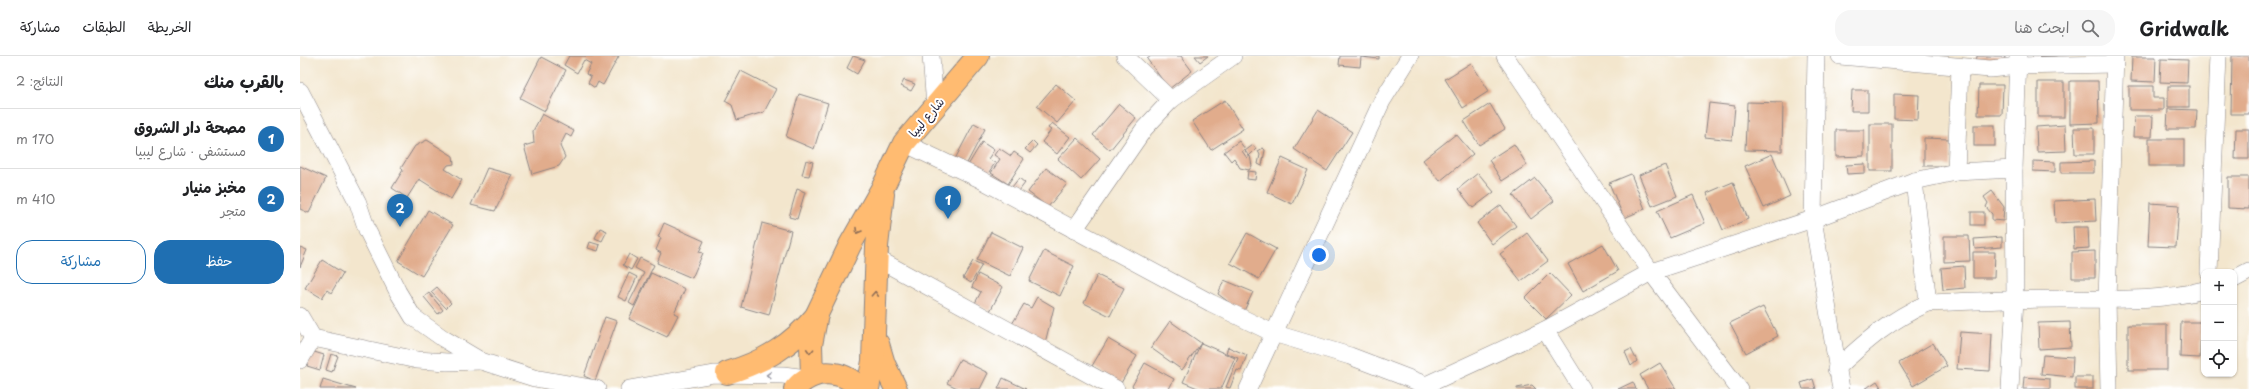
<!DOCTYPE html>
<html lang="ar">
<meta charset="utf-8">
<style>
:root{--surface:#fff;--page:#f6f6f6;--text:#202124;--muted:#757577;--line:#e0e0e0;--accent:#1f6fb2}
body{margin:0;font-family:"Playpen Sans","Playpen Sans Arabic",sans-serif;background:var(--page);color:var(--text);direction:rtl}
.controls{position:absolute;right:12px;bottom:12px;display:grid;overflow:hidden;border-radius:8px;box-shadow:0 1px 3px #0004}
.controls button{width:36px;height:36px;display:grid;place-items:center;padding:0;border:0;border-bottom:1px solid var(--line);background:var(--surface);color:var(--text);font:20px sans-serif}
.you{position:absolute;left:1019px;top:199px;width:14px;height:14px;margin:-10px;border:3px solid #fff;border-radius:50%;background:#1a73e8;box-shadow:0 0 0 6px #1a73e833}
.badge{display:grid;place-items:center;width:26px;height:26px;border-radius:50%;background:var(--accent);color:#fff;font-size:13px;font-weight:700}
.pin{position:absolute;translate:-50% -33px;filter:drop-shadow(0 1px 2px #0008)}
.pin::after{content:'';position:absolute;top:21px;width:14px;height:12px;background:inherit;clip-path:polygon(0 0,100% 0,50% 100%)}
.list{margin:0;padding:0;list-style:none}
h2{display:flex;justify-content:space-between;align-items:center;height:52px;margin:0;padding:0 16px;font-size:17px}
h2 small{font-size:13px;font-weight:400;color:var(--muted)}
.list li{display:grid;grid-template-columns:26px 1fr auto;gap:12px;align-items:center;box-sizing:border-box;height:60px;padding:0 16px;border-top:1px solid var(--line)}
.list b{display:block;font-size:15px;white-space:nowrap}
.list p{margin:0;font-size:13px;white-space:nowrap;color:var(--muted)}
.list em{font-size:13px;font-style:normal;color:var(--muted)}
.actions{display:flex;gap:8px;padding:12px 16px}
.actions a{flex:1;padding:9px 0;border:1px solid var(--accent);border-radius:16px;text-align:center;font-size:14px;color:var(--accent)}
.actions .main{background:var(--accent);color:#fff}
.icon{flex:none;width:22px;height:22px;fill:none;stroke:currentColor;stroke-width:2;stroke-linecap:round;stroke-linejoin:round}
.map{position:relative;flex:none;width:1949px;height:333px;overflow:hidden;direction:ltr}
header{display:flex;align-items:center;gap:24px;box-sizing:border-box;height:56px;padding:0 20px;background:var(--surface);border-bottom:1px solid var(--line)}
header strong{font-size:19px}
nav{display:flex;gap:22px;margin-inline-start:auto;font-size:14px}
.search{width:280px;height:36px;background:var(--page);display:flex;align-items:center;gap:10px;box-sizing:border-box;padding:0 14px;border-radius:16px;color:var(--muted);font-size:15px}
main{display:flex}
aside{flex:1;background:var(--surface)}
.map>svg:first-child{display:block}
</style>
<header>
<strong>Gridwalk</strong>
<div class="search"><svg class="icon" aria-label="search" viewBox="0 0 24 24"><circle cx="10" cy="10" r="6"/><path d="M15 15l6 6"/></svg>ابحث هنا</div>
<nav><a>الخريطة</a><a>الطبقات</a><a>مشاركة</a></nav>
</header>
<main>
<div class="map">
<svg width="1949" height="333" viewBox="0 0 1949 333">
<rect width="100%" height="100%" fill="#fff"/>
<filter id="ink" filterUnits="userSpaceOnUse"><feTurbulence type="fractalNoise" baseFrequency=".025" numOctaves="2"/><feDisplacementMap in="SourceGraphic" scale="8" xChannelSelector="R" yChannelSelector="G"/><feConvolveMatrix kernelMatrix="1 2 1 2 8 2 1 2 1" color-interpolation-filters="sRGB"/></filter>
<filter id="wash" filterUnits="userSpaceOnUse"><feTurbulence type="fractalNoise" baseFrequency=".012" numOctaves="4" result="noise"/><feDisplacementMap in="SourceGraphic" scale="16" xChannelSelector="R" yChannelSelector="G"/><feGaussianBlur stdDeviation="0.9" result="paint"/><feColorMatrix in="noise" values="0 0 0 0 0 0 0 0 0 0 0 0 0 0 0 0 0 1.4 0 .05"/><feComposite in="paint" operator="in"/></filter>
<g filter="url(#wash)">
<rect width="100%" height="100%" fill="#f3e6cd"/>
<g id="blocks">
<!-- building -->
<g fill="#e1ac8c">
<polygon points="269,0 319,0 303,29 298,26 295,32 288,27 291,21 286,18 291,8 284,4 277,17 264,9"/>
<polygon points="553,0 565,4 557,18 547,12"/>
<polygon points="851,0 881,0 892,15 869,33 847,3"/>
<polygon points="895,0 908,0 900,6"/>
<polygon points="1040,0 1079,0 1079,3 1061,1 1060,11 1039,9"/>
<polygon points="1677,0 1705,0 1704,8 1676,7"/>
<rect x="1733" y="0" width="24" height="1"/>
<polygon points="1932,0 1949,0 1949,58 1931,58"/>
<polygon points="241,1 266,14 245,55 220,42"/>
<polygon points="1832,1 1856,1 1855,26 1831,25"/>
<polygon points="1861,3 1888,4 1887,27 1860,26"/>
<polygon points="1171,7 1189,35 1163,52 1145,23"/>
<polygon points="441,15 476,33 464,56 437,64 432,49 425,45"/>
<polygon points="604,24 615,28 611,35 601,30"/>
<polygon points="1770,25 1798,25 1799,67 1770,68"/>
<rect x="1738" y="26" width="26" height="35"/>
<polygon points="756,28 776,45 757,67 737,50"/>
<polygon points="1679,29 1703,29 1702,59 1678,59"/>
<polygon points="1829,30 1853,30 1853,42 1864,42 1864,54 1829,54"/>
<rect x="1868" y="30" width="21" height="21"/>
<polygon points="1552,34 1568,34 1568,55 1551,55"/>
<polygon points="499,38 528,47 514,93 486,81"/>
<polygon points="1594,38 1619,39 1618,64 1594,63"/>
<polygon points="925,44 943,73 911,94 892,65"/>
<polygon points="1447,46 1483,47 1482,95 1445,94"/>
<polygon points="1409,47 1435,50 1432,84 1405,81"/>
<polygon points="819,48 836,62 810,94 793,79"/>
<polygon points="1190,48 1205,73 1179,89 1164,65"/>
<polygon points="1868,53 1897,54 1896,73 1867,73"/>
<polygon points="1018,54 1052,76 1027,115 994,93"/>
<polygon points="242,58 274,75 271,81 266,78 260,90 265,101 259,110 232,118 224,90 234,87 233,75"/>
<polygon points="1834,60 1853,60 1852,81 1833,81"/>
<polygon points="674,67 685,73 665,111 654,105"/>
<polygon points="752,67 770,81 757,98 742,86 751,74 748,72"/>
<rect x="1570" y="68" width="22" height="47"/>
<rect x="1674" y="69" width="21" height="21"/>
<polygon points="1765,69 1766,95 1737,96 1736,71"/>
<polygon points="1774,72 1794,72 1794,98 1775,98"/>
<polygon points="1936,73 1949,73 1949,103 1935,103"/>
<polygon points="1536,74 1564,74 1564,100 1536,101"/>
<polygon points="1156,78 1173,98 1140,125 1123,104"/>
<polygon points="777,82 800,103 781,124 758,103"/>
<polygon points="1624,82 1650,83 1650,110 1624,110"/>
<rect x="1849" y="83" width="35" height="27"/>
<polygon points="127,84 153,100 154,108 148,109 145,113 162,124 151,143 119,123 107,142 92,132 103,114 101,112 115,90"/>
<polygon points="733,85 737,89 730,97 725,93"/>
<polygon points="939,85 945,93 942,95 947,102 950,100 952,110 949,114 940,112 934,102 931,105 924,96"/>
<polygon points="682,86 694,94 688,103 695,107 685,122 667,111"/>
<polygon points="1214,88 1227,109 1202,125 1189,104"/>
<polygon points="953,89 956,93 949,100 945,95"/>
<polygon points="699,92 711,100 714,96 724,103 708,128 691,117 700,103 694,99"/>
<polygon points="963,92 965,94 962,110 958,108 960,99 958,95"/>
<polygon points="1472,98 1490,140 1464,152 1445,110"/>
<polygon points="982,102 1008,114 992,148 967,136"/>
<polygon points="506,104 513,106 509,120 502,119"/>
<polygon points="1733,105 1755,106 1755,116 1733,115"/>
<polygon points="1794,105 1794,117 1761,117 1761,106"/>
<polygon points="1565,108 1565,117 1547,118 1546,109"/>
<polygon points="1365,109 1377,140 1352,150 1339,119"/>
<polygon points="0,110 26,122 9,157 0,153"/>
<polygon points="187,112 213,119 195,155 171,149"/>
<polygon points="746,112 767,128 748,151 728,136"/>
<polygon points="948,115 956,116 955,124 947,123"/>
<polygon points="1178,117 1194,136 1173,152 1158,133"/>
<polygon points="1331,118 1345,153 1324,162 1309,127"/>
<polygon points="1928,121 1949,121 1949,153 1928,152"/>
<polygon points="719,122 725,127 719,135 712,131"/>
<polygon points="1235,122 1254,145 1231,163 1213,139"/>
<polygon points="1433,126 1448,163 1423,174 1407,137"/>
<polygon points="497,133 505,136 497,163 489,161"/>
<polygon points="1692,135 1704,151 1703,165 1692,164 1692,158 1686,151 1688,147 1684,141"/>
<polygon points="1393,139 1405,167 1370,182 1357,155"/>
<polygon points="1795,143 1796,165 1755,167 1754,145"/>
<polygon points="1850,147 1879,149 1876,191 1848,190"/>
<polygon points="1201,149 1216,170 1192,188 1177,167"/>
<polygon points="128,154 153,169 122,220 98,205"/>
<rect x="1671" y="156" width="13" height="13"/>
<polygon points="364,167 404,185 399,196 403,197 392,222 357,207 361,197 356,194 361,182 358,181"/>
<polygon points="462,167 491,175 469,259 441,251"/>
<polygon points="1773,171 1788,171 1789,192 1774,193"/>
<polygon points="300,172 307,175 302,185 295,182"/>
<polygon points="691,176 723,192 710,220 677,204"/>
<polygon points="947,177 976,193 959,223 930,207"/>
<polygon points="1227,177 1248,205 1221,225 1200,198"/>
<polygon points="1644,180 1669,180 1670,205 1644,206"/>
<polygon points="1702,181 1702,191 1675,193 1674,183"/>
<polygon points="290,186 300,189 298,195 288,192"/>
<polygon points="1303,188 1318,215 1283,235 1268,208"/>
<polygon points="0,191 7,194 0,211"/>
<polygon points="744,195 774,210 760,240 729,225"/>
<polygon points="1795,195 1795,222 1772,222 1772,196"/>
<polygon points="1673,196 1695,196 1694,222 1673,222"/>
<polygon points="329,198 337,203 331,214 323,209"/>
<polygon points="340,202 354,209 334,250 329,247 344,217 335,212"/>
<polygon points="22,204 43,217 31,237 27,234 22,242 5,232"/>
<polygon points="673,205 682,209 671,227 663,222"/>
<polygon points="1664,210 1665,232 1643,234 1641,212"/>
<polygon points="329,217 337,221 326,245 318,241"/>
<polygon points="351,217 385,233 374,257 378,259 367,281 329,263"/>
<polygon points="1250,217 1271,239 1246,263 1225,242"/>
<polygon points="678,218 703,231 690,255 675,247 681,236 672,231"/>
<polygon points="797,219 824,232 810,260 784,247"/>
<polygon points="924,224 953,236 943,257 918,238"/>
<polygon points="137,231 151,247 146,252 131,236"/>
<polygon points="129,237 143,254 138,258 124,241"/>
<polygon points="737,241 754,251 745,287 712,268 724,248 731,252"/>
<polygon points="1463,251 1478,280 1446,297 1430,267"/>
<polygon points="305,261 317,265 295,325 284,320"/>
<polygon points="870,265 901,287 935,302 921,333 900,333 883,326 901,287 882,314 851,292"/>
<polygon points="1770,266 1771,291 1739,293 1738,267"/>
<polygon points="1881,266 1901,266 1900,302 1880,301"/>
<rect x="1828" y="269" width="39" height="45"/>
<polygon points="1660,276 1692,278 1690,315 1657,313"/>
<polygon points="808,283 837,300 821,327 792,310"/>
<polygon points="1633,287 1647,310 1613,330 1599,307"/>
<polygon points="928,291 947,299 941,315 937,314 930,332 926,331 938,302 926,297"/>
<polygon points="1331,293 1337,305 1331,310 1325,296"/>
<polygon points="11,295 24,299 20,314 7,310"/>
<polygon points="31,298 38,300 32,316 26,314"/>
<polygon points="1743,299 1773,301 1772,321 1741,318"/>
<polygon points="660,303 688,317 680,333 659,333 647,327"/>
<polygon points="845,307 874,323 869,333 836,333 832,330"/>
<polygon points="1360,307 1376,333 1348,333 1340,319"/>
<polygon points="1724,321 1750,323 1750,333 1723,333"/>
<rect x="1775" y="321" width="18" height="12"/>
<polygon points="703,322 726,333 698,333"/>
<polygon points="23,323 56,333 20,333"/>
<polygon points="1513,323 1516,333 1503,333 1501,327"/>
<polygon points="1577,325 1582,333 1565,333"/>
<polygon points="1333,326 1336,333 1318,333"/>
<polygon points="1232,329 1236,333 1217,333 1217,332"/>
</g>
</g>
</g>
<g filter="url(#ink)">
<use href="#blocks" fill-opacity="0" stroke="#8a8484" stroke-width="1"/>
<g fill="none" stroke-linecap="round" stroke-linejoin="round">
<defs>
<g id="minor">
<polyline points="631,0 635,50"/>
<polyline points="825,0 871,44"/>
<polyline points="1205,0 1351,216 1439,333"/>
<polyline points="1516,0 1513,163 1541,333"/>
<polyline points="1540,0 1690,13 1718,10 1814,8"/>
<polyline points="0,35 58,147 67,174 98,236 113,261 144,283 181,305 234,322 297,333"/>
<polyline points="604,87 678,122 911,247 973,277 1050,300 1126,329 1128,333"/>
<polyline points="1656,116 1660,11"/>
<path d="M1614,125L1628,247C1673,245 1717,243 1762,243C1810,243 1857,246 1904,234"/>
<polyline points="774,174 844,73 871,44 933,0"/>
<polyline points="576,202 816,333"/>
<polyline points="1909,216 1918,0"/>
<polyline points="1934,223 1949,215"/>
<polyline points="0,260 13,282 117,304 147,306 181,305"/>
<polyline points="1245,274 1282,333"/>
<polyline points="0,304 13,282"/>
<path d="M1536,313C1567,284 1590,264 1628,247"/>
<polyline points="1126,329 1245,274 1351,216 1513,163 1614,125 1656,116 1714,113 1718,0"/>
<polyline points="329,333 414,318 483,319 507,322"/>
<polyline points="948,333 1082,45 1110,0"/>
<polyline points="1710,333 1715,243 1714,113"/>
<polyline points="1809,333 1807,243 1815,0"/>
</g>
<g id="major">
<polyline points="578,288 584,308 596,333"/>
<path d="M427,317C464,306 492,289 517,259"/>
<polyline points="512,320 511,289 517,258 550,189 584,129 604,87 678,0"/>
<path d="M495,333C513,311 543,313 561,333"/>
<polyline points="568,333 573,305 577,190 583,138"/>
</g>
</defs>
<!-- minor casing -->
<use href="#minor" stroke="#8a8484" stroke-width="18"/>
<!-- major casing -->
<use href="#major" stroke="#8a8484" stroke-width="24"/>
<!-- minor -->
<use href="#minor" stroke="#fff" stroke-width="17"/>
<!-- major -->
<use href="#major" stroke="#ffbb71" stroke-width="22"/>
</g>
<!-- one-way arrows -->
<defs><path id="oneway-chevron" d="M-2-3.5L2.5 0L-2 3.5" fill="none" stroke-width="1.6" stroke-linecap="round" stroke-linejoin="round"/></defs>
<g stroke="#906e56">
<use href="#oneway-chevron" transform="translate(558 175) rotate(120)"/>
<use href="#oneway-chevron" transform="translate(575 238) rotate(-87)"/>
<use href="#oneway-chevron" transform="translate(510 295) rotate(93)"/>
</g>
<use stroke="#9c9ca7" href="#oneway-chevron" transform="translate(469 319) rotate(-177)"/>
</g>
<g text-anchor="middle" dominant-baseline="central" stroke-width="4" stroke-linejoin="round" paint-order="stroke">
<!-- street labels -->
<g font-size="12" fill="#22223b" stroke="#fff">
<text transform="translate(626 61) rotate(-50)">شارع ليبيا</text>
</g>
</g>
</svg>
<div class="controls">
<button>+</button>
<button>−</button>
<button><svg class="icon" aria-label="locate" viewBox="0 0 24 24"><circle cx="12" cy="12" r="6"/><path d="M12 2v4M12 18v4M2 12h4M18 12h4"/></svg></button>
</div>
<div class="you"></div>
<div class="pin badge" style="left:648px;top:163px">1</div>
<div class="pin badge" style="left:100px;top:171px">2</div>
</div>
<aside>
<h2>بالقرب منك<small>النتائج: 2</small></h2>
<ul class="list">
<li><span class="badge">1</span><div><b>مصحة دار الشروق</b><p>مستشفى · شارع ليبيا</p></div><em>170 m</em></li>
<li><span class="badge">2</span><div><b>مخبز منيار</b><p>متجر</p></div><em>410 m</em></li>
</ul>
<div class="actions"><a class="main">حفظ</a><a>مشاركة</a></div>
</aside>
</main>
